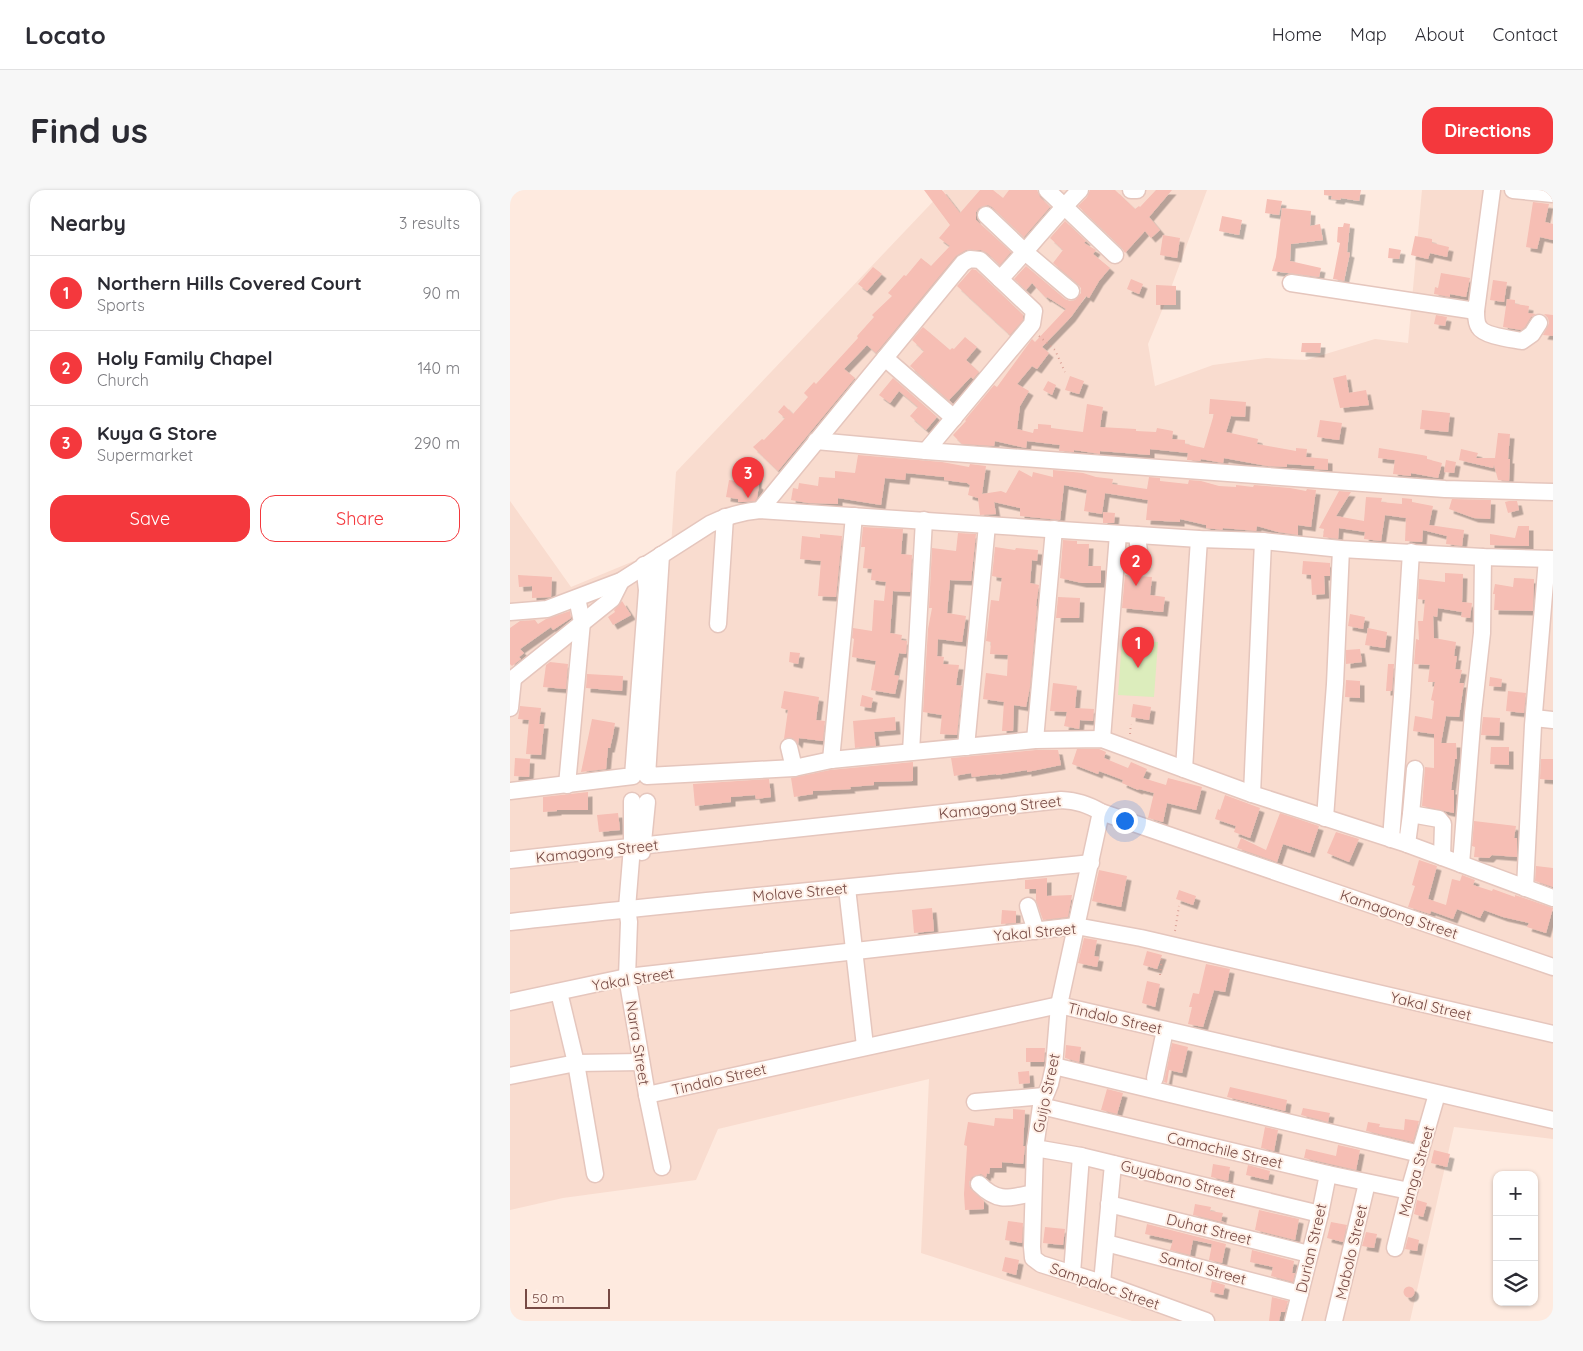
<!DOCTYPE html>
<meta charset="utf-8">
<style>
:root{--surface:#fff;--page:#f7f7f7;--text:#2b2b33;--muted:#7c7c81;--line:#e1e1e2;--accent:#f4383d}
body{margin:0;font-family:Quicksand,sans-serif;background:var(--page);color:var(--text)}
.controls{position:absolute;right:15px;bottom:15px;display:grid;overflow:hidden;border-radius:10px;box-shadow:0 1px 4px #0004}
.controls button{width:45px;height:45px;display:grid;place-items:center;padding:0;border:0;border-bottom:1px solid var(--line);background:var(--surface);color:var(--text);font:25px sans-serif}
.scale{position:absolute;left:15px;bottom:12px;width:85px;box-sizing:border-box;padding-left:5px;border:2px solid #774a44;border-top:0;font-size:14px;line-height:18px;white-space:nowrap;color:#774a44;-webkit-text-stroke:4px #fff0e7;paint-order:stroke}
.you{position:absolute;left:614px;top:630px;width:18px;height:18px;margin:-12px;border:4px solid #fff;border-radius:50%;background:#1a73e8;box-shadow:0 0 0 8px #1a73e833}
.badge{display:grid;place-items:center;width:32px;height:32px;border-radius:50%;background:var(--accent);color:#fff;font-size:16px;font-weight:700}
.pin{position:absolute;translate:-50% -41px;filter:drop-shadow(0 1px 2px #0008)}
.pin::after{content:'';position:absolute;top:26px;width:18px;height:15px;background:inherit;clip-path:polygon(0 0,100% 0,50% 100%)}
.list{margin:0;padding:0;list-style:none}
h2{display:flex;justify-content:space-between;align-items:center;height:65px;margin:0;padding:0 20px;font-size:21px}
h2 small{font-size:16px;font-weight:400;color:var(--muted)}
.list li{display:grid;grid-template-columns:32px 1fr auto;gap:15px;align-items:center;box-sizing:border-box;height:75px;padding:0 20px;border-top:1px solid var(--line)}
.list b{display:block;font-size:19px;white-space:nowrap}
.list p{margin:0;font-size:16px;white-space:nowrap;color:var(--muted)}
.list em{font-size:16px;font-style:normal;color:var(--muted)}
.actions{display:flex;gap:10px;padding:15px 20px}
.actions a{flex:1;padding:11px 0;border:1px solid var(--accent);border-radius:15px;text-align:center;font-size:18px;color:var(--accent)}
.actions .main{background:var(--accent);color:#fff}
.icon{flex:none;width:28px;height:28px;fill:none;stroke:currentColor;stroke-width:2;stroke-linecap:round;stroke-linejoin:round}
.map{position:relative;flex:none;width:1043px;height:1131px;overflow:hidden;border-radius:15px}
header{display:flex;align-items:center;gap:30px;box-sizing:border-box;height:70px;padding:0 25px;background:var(--surface);border-bottom:1px solid var(--line)}
header strong{font-size:24px}
nav{display:flex;gap:28px;margin-inline-start:auto;font-size:18px}
.intro{display:flex;align-items:center;justify-content:space-between;box-sizing:border-box;height:120px;padding:0 30px}
h1{margin:0;font-size:35px}
.button{padding:12px 22px;border-radius:15px;background:var(--accent);color:#fff;font-size:18px;font-weight:700}
main{display:flex;gap:30px;padding:0 30px}
aside{flex:1;background:var(--surface);border-radius:15px;box-shadow:0 1px 4px #0004}
.map>svg:first-child{display:block}
</style>
<header>
<strong>Locato</strong>
<nav><a>Home</a><a>Map</a><a>About</a><a>Contact</a></nav>
</header>
<div class="intro"><h1>Find us</h1><a class="button">Directions</a></div>
<main>
<aside>
<h2>Nearby<small>3 results</small></h2>
<ul class="list">
<li><span class="badge">1</span><div><b>Northern Hills Covered Court</b><p>Sports</p></div><em>90 m</em></li>
<li><span class="badge">2</span><div><b>Holy Family Chapel</b><p>Church</p></div><em>140 m</em></li>
<li><span class="badge">3</span><div><b>Kuya G Store</b><p>Supermarket</p></div><em>290 m</em></li>
</ul>
<div class="actions"><a class="main">Save</a><a>Share</a></div>
</aside>
<div class="map">
<svg width="1043" height="1131" viewBox="0 0 1043 1131">
<defs>
<filter id="shadow"><feDropShadow dx="4.5" dy="4.5" stdDeviation="0" flood-color="#0004"/></filter>
</defs>
<rect width="100%" height="100%" fill="#feeadf"/>
<!-- residential -->
<polygon fill="#f9dccf" points="434,0 697,0 658,106 638,154 645,196 703,175 756,168 796,170 865,149 898,153 912,0 1043,0 1043,949 944,937 900,1131 622,1131 411,1063 419,889 208,939 186,990 53,1008 0,1020 0,311 61,397 124,371 123,392 160,372 166,282"/>
<!-- green -->
<polygon fill="#dcedbc" points="612,450 648,452 644,507 608,505"/>
<!-- building -->
<g fill="#f6beb4" filter="url(#shadow)">
<polygon points="414,0 432,0 450,23 470,0 483,0 493,8 499,0 527,0 530,7 540,17 514,47 482,17 478,15 469,18 466,22 466,30 501,62 490,75 477,63 471,60 456,60 446,66 366,163 357,155 334,179 345,188 268,281 243,257 252,249 254,250 275,228 268,222 274,215 283,224 298,207 294,203 304,192 306,194 348,148 347,146 364,127 362,125 382,106 378,103 394,85 396,86 411,68 421,76 440,56 429,48 440,35"/>
<polygon points="580,0 605,0 625,19 629,16 630,17 646,0 662,0 639,27 650,40 641,48 635,41 615,63 612,58 568,16 577,7"/>
<polygon points="814,0 851,0 849,11 831,8 830,10 821,9 822,6 814,5"/>
<polygon points="757,9 772,11 769,25 755,23"/>
<polygon points="1023,12 1039,14 1035,32 1043,34 1043,50 1030,47 1027,59 1016,57"/>
<polygon points="772,18 801,21 800,36 810,34 813,50 781,54 780,71 811,78 809,87 762,81 766,67"/>
<polygon points="712,26 732,30 729,45 709,41"/>
<polygon points="555,31 576,51 574,53 586,60 583,64 600,78 589,91 579,108 576,106 561,127 532,157 539,163 527,179 522,176 507,194 519,201 510,216 507,239 523,243 524,239 528,239 528,234 541,235 541,238 573,242 577,214 593,217 590,237 626,239 626,241 646,242 647,238 663,241 662,249 675,250 675,254 694,258 704,224 699,224 700,209 736,212 735,227 721,226 716,242 748,249 747,254 786,261 786,258 797,259 796,267 818,269 818,280 804,279 805,276 777,274 777,277 757,276 714,268 713,273 691,269 690,271 677,270 678,263 640,259 640,265 590,261 590,264 564,260 564,262 549,261 550,255 517,251 516,258 485,251 484,256 452,254 443,245 456,231 455,230 484,195 487,197 522,149 525,152 556,119 537,107 536,108 522,93 516,100 504,89 516,76 555,109 560,111 565,110 571,103 571,98 568,94 543,73 553,60 540,48"/>
<polygon points="834,33 840,34 837,62 840,63 834,91 823,89 830,53 827,52 828,37 833,37"/>
<polygon points="653,45 670,48 667,68 650,65"/>
<polygon points="905,46 922,49 922,53 939,57 937,67 920,63 918,69 901,65"/>
<polygon points="879,58 891,60 889,69 878,68"/>
<polygon points="363,77 372,84 357,101 348,94"/>
<polygon points="462,79 466,80 513,125 513,130 500,145 447,96"/>
<polygon points="931,83 960,88 956,107 940,104 940,107 924,104 925,97 928,98"/>
<polygon points="621,89 633,94 629,104 617,99"/>
<polygon points="983,90 997,92 994,112 980,110"/>
<polygon points="646,95 666,96 666,115 646,115"/>
<polygon points="997,109 1005,110 1005,114 1019,116 1018,123 1026,124 1021,127 1015,137 1011,140 993,137"/>
<polygon points="1034,124 1043,125 1043,146 1033,145 1039,133 1038,128"/>
<polygon points="926,125 937,127 935,136 924,134"/>
<polygon points="413,137 440,160 442,158 444,159 455,147 467,157 456,170 469,182 463,189 461,187 456,192 439,210 443,214 400,176 414,161 402,150"/>
<polygon points="792,153 811,153 810,163 791,162"/>
<polygon points="836,185 839,203 856,200 859,215 830,218 823,188"/>
<polygon points="560,186 574,191 569,204 555,200"/>
<polygon points="383,188 427,227 416,240 400,226 408,217 389,201 380,213 369,205"/>
<polygon points="538,191 546,195 542,205 533,200"/>
<polygon points="912,220 940,223 938,242 910,239"/>
<polygon points="810,230 832,233 829,250 807,247"/>
<polygon points="988,243 1000,244 998,269 1000,269 999,291 988,290 984,275 983,278 949,270 951,259 968,263 966,268 985,268"/>
<polygon points="869,258 912,265 917,266 917,269 932,273 928,288 901,283 901,286 883,284 885,270 868,268"/>
<polygon points="348,265 432,272 459,277 460,274 476,276 472,304 491,301 496,303 509,280 522,287 523,282 543,287 543,280 573,283 586,287 603,289 602,294 637,299 639,287 650,288 650,291 678,294 679,290 691,291 709,296 726,297 726,295 743,297 744,295 780,298 796,301 797,299 806,300 801,337 788,335 788,345 768,342 747,336 746,341 713,338 712,340 705,339 696,338 696,335 670,329 670,332 636,330 638,310 595,303 592,324 574,321 577,300 554,295 550,330 510,326 510,318 484,312 486,324 470,325 468,308 458,305 460,295 457,293 434,290 434,287 396,283 395,290 375,288 371,315 328,308 328,314 298,313 281,310 283,298 288,299 289,293 308,296 309,287 325,288 325,281 345,283"/>
<polygon points="936,270 946,272 944,283 934,282"/>
<polygon points="240,282 248,282 247,294 249,295 247,308 245,311 233,312 228,312 228,309 216,307 219,290 239,293"/>
<polygon points="829,301 841,302 826,326 854,331 856,307 872,308 871,312 892,314 892,308 902,309 902,312 923,316 919,335 954,340 952,356 936,354 937,346 913,340 912,352 895,351 896,328 875,325 871,351 854,349 855,342 829,338 828,349 813,347 814,339 809,338"/>
<polygon points="942,309 981,310 980,329 964,328 939,319"/>
<polygon points="999,311 1007,311 1009,320 998,323 995,312"/>
<polygon points="593,322 605,323 604,333 593,333"/>
<polygon points="1008,336 1019,336 1019,356 980,355 980,344 1005,348"/>
<polygon points="353,337 393,339 391,364 402,365 400,402 383,401 380,443 392,445 391,450 397,451 396,464 389,463 387,472 384,485 389,486 385,504 361,500 366,471 342,467 344,449 342,448 343,438 362,441 364,410 374,411 376,392 361,390 362,379 353,378 355,357 351,357"/>
<polygon points="448,343 466,344 461,391 440,390 437,423 456,426 452,452 428,449 427,466 434,467 433,474 449,475 446,495 452,496 447,545 430,544 432,525 413,522 418,439 422,418 419,418 422,358 446,361"/>
<polygon points="310,344 332,346 326,407 308,406 311,371 290,369 292,346 310,348"/>
<polygon points="553,350 567,351 567,354 579,354 578,376 591,376 591,393 572,393 550,388"/>
<polygon points="485,357 505,360 506,358 528,360 527,371 522,370 520,393 529,395 526,416 527,416 520,497 516,517 504,515 503,541 492,541 494,512 473,509 476,483 497,486 498,465 480,464 481,452 476,451 481,410 489,411 492,388 482,386"/>
<polygon points="793,371 820,373 820,386 814,386 815,404 802,405 801,385 792,384"/>
<polygon points="935,383 953,384 952,412 962,413 960,428 951,427 952,422 928,418 927,427 923,426 924,448 946,452 944,466 947,466 945,479 952,480 949,493 954,493 949,527 936,526 931,553 946,553 947,569 945,569 941,600 944,600 944,623 912,616 915,577 924,578 924,544 903,541 905,526 922,529 924,511 921,510 925,492 918,492 920,475 904,474 906,449 909,450 908,431 913,431 915,410 908,409 909,389 935,392"/>
<polygon points="8,385 42,387 41,407 22,408 22,396 9,397"/>
<polygon points="615,385 642,387 640,405 655,407 653,422 612,418"/>
<polygon points="1004,388 1024,389 1023,421 984,420 985,404 983,404 985,394 1003,397"/>
<polygon points="548,407 570,408 569,428 546,428"/>
<polygon points="112,411 121,425 103,435 98,427 105,422 104,420"/>
<polygon points="60,421 61,428 43,440 41,437 10,459 14,463 9,467 11,469 2,476 0,474 0,438 10,431 25,430 28,434 36,429"/>
<polygon points="840,424 855,427 853,439 838,436"/>
<polygon points="858,438 877,442 875,458 855,455"/>
<polygon points="850,459 852,472 836,474 836,460"/>
<polygon points="280,462 290,463 288,474 279,472"/>
<polygon points="40,472 58,474 56,499 33,497 36,475"/>
<polygon points="878,474 884,474 882,501 876,501"/>
<polygon points="77,484 113,486 112,501 76,498"/>
<polygon points="980,487 992,489 991,497 979,496"/>
<polygon points="836,490 850,491 850,508 835,507"/>
<polygon points="543,493 567,496 565,518 584,519 583,531 570,530 569,539 554,536 557,522 540,521"/>
<polygon points="274,501 309,507 306,530 315,531 313,551 289,548 288,554 282,548 274,549 278,520 271,518"/>
<polygon points="998,501 1016,503 1014,523 996,521"/>
<polygon points="352,505 363,508 361,518 350,516"/>
<polygon points="623,514 641,517 639,530 621,527"/>
<polygon points="10,516 31,518 29,534 34,534 31,565 16,564 19,530 8,529"/>
<polygon points="385,527 386,540 364,542 366,556 345,558 343,531"/>
<polygon points="973,527 990,528 989,546 971,545"/>
<polygon points="82,529 105,533 103,545 100,558 98,558 96,579 71,582"/>
<polygon points="981,557 999,557 999,575 980,574"/>
<polygon points="567,559 589,559 596,562 594,568 618,578 621,572 637,579 633,588 656,595 658,588 692,597 686,620 657,613 653,632 638,628 644,603 629,599 628,600 612,593 613,590 589,581 588,584 562,574"/>
<polygon points="526,560 548,560 551,575 517,582 517,580 486,585 486,584 462,587 461,583 444,586 441,568"/>
<polygon points="5,568 20,569 19,587 4,586"/>
<polygon points="1031,569 1043,569 1043,590 1030,589"/>
<polygon points="403,572 403,591 364,592 364,595 340,597 341,599 303,601 303,604 284,607 281,588 320,580"/>
<polygon points="259,589 261,607 246,609 245,605 221,607 221,612 185,616 183,594"/>
<polygon points="78,602 78,620 47,620 47,621 33,622 33,607"/>
<polygon points="715,605 750,618 740,648 724,642 726,636 705,629 708,619 710,620"/>
<polygon points="108,623 110,640 89,642 87,625"/>
<polygon points="770,623 809,636 800,663 773,654 767,672 727,658 731,648 756,660"/>
<polygon points="964,631 1006,636 1004,648 1007,648 1007,667 982,665 979,668 964,667 965,657 962,656"/>
<polygon points="826,642 849,649 839,672 817,663"/>
<polygon points="909,670 927,676 918,709 936,715 942,689 950,691 952,685 965,690 963,695 982,701 983,699 1005,707 1005,705 1043,718 1036,743 1017,737 1019,733 993,727 974,720 970,728 947,719 943,729 921,721 920,724 898,717 905,696 902,695"/>
<polygon points="1026,676 1043,678 1043,697 1025,691"/>
<polygon points="589,680 617,686 611,717 582,711"/>
<polygon points="537,688 537,706 562,705 558,727 533,730 526,711 526,699 515,699 515,690"/>
<polygon points="669,700 686,706 683,715 666,709"/>
<polygon points="422,718 424,741 404,743 402,720"/>
<polygon points="492,720 506,721 506,733 491,734"/>
<polygon points="574,748 587,750 584,766 589,767 587,777 568,773"/>
<polygon points="637,761 652,765 647,779 633,775"/>
<polygon points="696,774 720,779 715,802 704,800 693,837 678,834 682,817 679,817 683,803 689,804"/>
<polygon points="637,791 650,794 645,817 632,813"/>
<polygon points="662,853 678,857 672,883 659,880 657,893 654,892"/>
<polygon points="556,855 571,857 569,872 555,868"/>
<polygon points="516,858 535,858 534,872 516,872"/>
<polygon points="519,881 520,893 509,894 508,882"/>
<polygon points="720,897 777,910 775,921 717,907"/>
<polygon points="597,899 613,903 607,924 591,920"/>
<polygon points="793,918 820,923 818,932 791,925"/>
<polygon points="503,919 515,920 513,956 515,956 513,974 492,972 492,978 480,978 479,984 477,983 476,987 471,984 462,987 459,992 460,998 474,1011 474,1019 455,1020 454,1004 457,956 454,955 458,932 484,936 485,928 503,929"/>
<polygon points="895,929 909,931 903,952 856,941 858,932 870,934 869,937 894,940"/>
<polygon points="755,937 768,940 764,961 751,958"/>
<polygon points="828,955 850,960 846,980 794,968 796,959 826,966"/>
<polygon points="924,960 940,964 937,977 921,973"/>
<polygon points="703,974 720,977 718,991 701,987"/>
<polygon points="738,975 760,981 758,990 736,985"/>
<polygon points="907,1010 917,1013 913,1027 904,1024"/>
<polygon points="685,1014 701,1017 700,1021 713,1023 711,1031 716,1033 683,1025"/>
<polygon points="749,1020 789,1029 785,1050 745,1040"/>
<polygon points="498,1031 513,1033 512,1053 495,1050"/>
<polygon points="821,1032 837,1035 833,1052 817,1048"/>
<polygon points="637,1034 716,1054 712,1073 699,1070 702,1054 683,1050 680,1065 660,1060 663,1050 635,1044"/>
<polygon points="535,1037 555,1039 553,1055 533,1053"/>
<polygon points="856,1042 867,1044 864,1058 852,1056"/>
<polygon points="898,1047 909,1050 907,1061 895,1059"/>
<polygon points="742,1060 784,1071 782,1083 785,1083 783,1092 761,1086 763,1077 740,1072"/>
<polygon points="495,1067 509,1070 506,1085 492,1081"/>
<polygon points="702,1091 715,1095 713,1105 700,1102"/>
<circle cx="899" cy="1102" r="5.5"/>
<polygon points="762,1107 778,1111 775,1122 771,1122 769,1131 759,1131"/>
</g>
<g fill="none" stroke-linecap="round" stroke-linejoin="round">
<defs>
<g id="minor">
<polyline points="537,0 605,65"/>
<polyline points="621,0 627,0"/>
<polyline points="1003,0 1043,4"/>
<polyline points="476,25 515,62 561,101"/>
<path d="M490,89C518,60 542,28 570,0"/>
<polyline points="781,93 966,121 982,0"/>
<path d="M966,121C966,126 966,133 969,137C974,146 1002,149 1012,151L1022,144L1029,133"/>
<polyline points="375,168 444,228"/>
<polyline points="306,251 416,261 935,299 1043,302"/>
<polyline points="250,320 453,73 460,69 470,70 524,121 522,134 416,261"/>
<polyline points="627,345 630,370"/>
<polyline points="151,365 137,586 284,578 321,570 525,550 592,549 742,604 897,654 1043,708"/>
<path d="M0,422L37,419L111,391L200,334C216,326 231,322 250,320L689,349L753,351L831,359L973,367L1043,369"/>
<polyline points="208,434 215,327"/>
<polyline points="0,491 102,409 111,391"/>
<polyline points="0,518 3,489"/>
<polyline points="1024,528 1043,530"/>
<polyline points="592,549 608,344"/>
<polyline points="525,550 544,339"/>
<polyline points="279,557 284,578"/>
<polyline points="456,557 477,335"/>
<polyline points="401,562 414,330"/>
<polyline points="321,570 344,326"/>
<polyline points="674,579 689,349"/>
<polyline points="57,595 72,432 67,408"/>
<polyline points="0,601 123,586 137,400 134,375"/>
<polyline points="742,604 753,351"/>
<polyline points="122,611 122,657 117,718 119,732 117,787 137,905 152,977"/>
<polyline points="591,622 549,815 544,876 540,894 531,916 525,958 522,1057 523,1068 531,1074 592,1093 696,1131"/>
<polyline points="901,624 905,579"/>
<polyline points="815,628 825,494 831,359"/>
<polyline points="881,649 892,506 901,362"/>
<polyline points="897,654 901,624 929,629 933,634 932,667"/>
<polyline points="132,662 137,612"/>
<path d="M0,670L551,610C567,611 577,614 591,622L1043,777"/>
<polyline points="951,674 963,523 972,443 973,367"/>
<polyline points="337,698 355,856"/>
<polyline points="1015,698 1023,535 1037,369"/>
<polyline points="518,716 526,741"/>
<path d="M0,732C193,710 387,693 581,673"/>
<polyline points="49,802 66,873 85,984"/>
<polyline points="0,812 117,787 566,736 631,748 1043,844"/>
<polyline points="544,876 910,964"/>
<polyline points="0,886 66,873 131,872"/>
<polyline points="645,888 655,840"/>
<polyline points="137,905 549,815 1043,930"/>
<polyline points="465,912 534,906"/>
<polyline points="531,916 818,984 899,1001"/>
<polyline points="525,958 571,966 810,1024"/>
<path d="M469,994C488,1013 499,1008 523,1003"/>
<polyline points="599,1014 799,1064"/>
<polyline points="596,1053 790,1104"/>
<polyline points="885,1058 899,1001 927,904"/>
<polyline points="562,1083 571,966"/>
<polyline points="592,1093 603,974"/>
<polyline points="783,1131 810,1024 818,984"/>
<polyline points="824,1131 857,993"/>
</g>
</defs>
<!-- minor casing -->
<use href="#minor" stroke="#e5c6bd" stroke-width="19"/>
<!-- path -->
<g stroke="#dba197" stroke-width="2" stroke-dasharray="1 4" stroke-linecap="butt">
<polyline points="529,146 545,160 555,182"/>
<polyline points="620,544 621,534"/>
<polyline points="665,741 669,716"/>
<polyline points="650,785 652,767"/>
</g>
<!-- minor -->
<use href="#minor" stroke="#fff" stroke-width="16"/>
</g>
<g text-anchor="middle" dominant-baseline="central" stroke-width="4" stroke-linejoin="round" paint-order="stroke">
<!-- street labels -->
<g font-size="15" fill="#774a44" stroke="#fff0e7">
<text transform="translate(490 617) rotate(-6)">Kamagong Street</text>
<text transform="translate(87 661) rotate(-6)">Kamagong Street</text>
<text transform="translate(290 702) rotate(-5)">Molave Street</text>
<text transform="translate(889 724) rotate(19)">Kamagong Street</text>
<text transform="translate(525 742) rotate(-5)">Yakal Street</text>
<text transform="translate(123 789) rotate(-9)">Yakal Street</text>
<text transform="translate(921 816) rotate(13)">Yakal Street</text>
<text transform="translate(605 828) rotate(13)">Tindalo Street</text>
<text transform="translate(128 853) rotate(81)">Narra Street</text>
<text transform="translate(209 889) rotate(-13)">Tindalo Street</text>
<text transform="translate(536 903) rotate(-78)">Guijo Street</text>
<text transform="translate(715 960) rotate(13)">Camachile Street</text>
<text transform="translate(906 981) rotate(-74)">Manga Street</text>
<text transform="translate(668 989) rotate(14)">Guyabano Street</text>
<text transform="translate(699 1039) rotate(14)">Duhat Street</text>
<text transform="translate(801 1058) rotate(-77)">Durian Street</text>
<text transform="translate(841 1062) rotate(-77)">Mabolo Street</text>
<text transform="translate(693 1078) rotate(15)">Santol Street</text>
<text transform="translate(595 1096) rotate(19)">Sampaloc Street</text>
</g>
</g>
</svg>
<div class="controls">
<button>+</button>
<button>−</button>
<button><svg class="icon" aria-label="layers" viewBox="0 0 24 24"><path d="M12 4l9 5-9 5-9-5zM3 14l9 5 9-5"/></svg></button>
</div>
<div class="scale">50 m</div>
<div class="you"></div>
<div class="pin badge" style="left:628px;top:478px">1</div>
<div class="pin badge" style="left:626px;top:396px">2</div>
<div class="pin badge" style="left:238px;top:308px">3</div>
</div>
</main>
